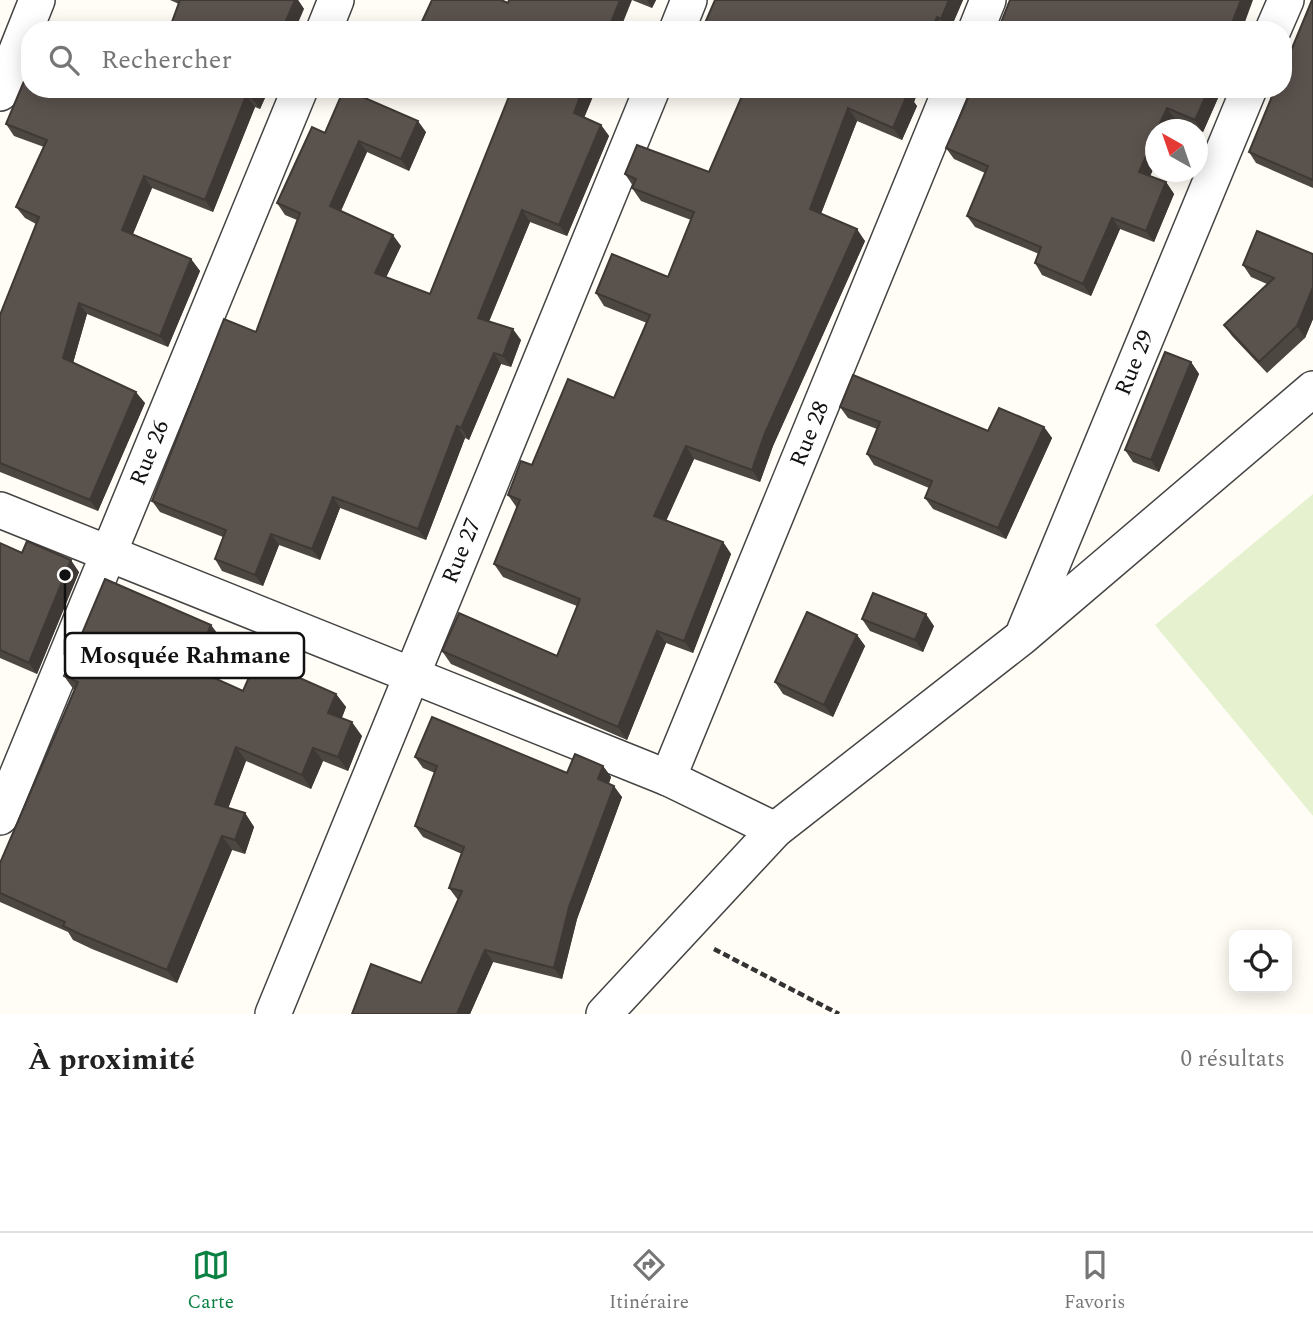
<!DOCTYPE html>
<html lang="fr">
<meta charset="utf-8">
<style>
:root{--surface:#fff;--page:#f2f2f2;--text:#222;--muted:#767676;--line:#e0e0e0;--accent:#0b8043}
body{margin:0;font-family:Spectral,serif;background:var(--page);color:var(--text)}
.controls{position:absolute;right:21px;bottom:21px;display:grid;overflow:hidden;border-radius:14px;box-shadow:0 4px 18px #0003}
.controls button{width:63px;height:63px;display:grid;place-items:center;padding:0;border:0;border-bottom:2px solid var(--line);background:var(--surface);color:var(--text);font:35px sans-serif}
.compass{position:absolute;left:1145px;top:119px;width:63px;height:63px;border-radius:50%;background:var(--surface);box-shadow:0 4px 18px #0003;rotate:320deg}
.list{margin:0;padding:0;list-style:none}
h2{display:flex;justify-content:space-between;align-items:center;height:91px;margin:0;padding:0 28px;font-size:30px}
h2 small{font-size:23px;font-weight:400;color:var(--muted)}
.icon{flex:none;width:38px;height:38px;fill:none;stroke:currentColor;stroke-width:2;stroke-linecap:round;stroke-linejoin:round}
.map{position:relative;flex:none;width:1313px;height:1014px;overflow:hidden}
.search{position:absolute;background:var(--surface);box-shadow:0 4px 18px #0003;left:21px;right:21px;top:21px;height:77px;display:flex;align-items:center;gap:18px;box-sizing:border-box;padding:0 24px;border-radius:28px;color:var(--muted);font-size:26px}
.sheet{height:217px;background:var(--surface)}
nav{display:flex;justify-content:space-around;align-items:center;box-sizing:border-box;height:98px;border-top:2px solid var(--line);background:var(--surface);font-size:19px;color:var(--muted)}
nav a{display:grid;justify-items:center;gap:4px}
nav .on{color:var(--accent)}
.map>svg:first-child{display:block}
</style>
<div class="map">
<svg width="1313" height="1014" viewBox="0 0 1313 1014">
<rect width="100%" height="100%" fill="#fffdf5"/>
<!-- pitch -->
<polygon fill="#e6f2cf" points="1313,494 1313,816 1155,625"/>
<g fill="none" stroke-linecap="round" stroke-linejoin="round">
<defs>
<g id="street">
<polyline points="324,30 336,0"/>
<polyline points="677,30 689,0"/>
<polyline points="976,30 988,0"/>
<polyline points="1273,30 1286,0"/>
<polyline points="0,93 37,0"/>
<polyline points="0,510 668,778 775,830"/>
<polyline points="1025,630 1249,89"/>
<polyline points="668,778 951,89"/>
<polyline points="0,817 300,89"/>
<polyline points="273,1014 652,89"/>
<polyline points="604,1014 775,830 1022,637 1313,389"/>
</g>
</defs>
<!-- street casing -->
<use href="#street" stroke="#444" stroke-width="38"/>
<!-- path -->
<polyline stroke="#333" stroke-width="4.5" stroke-dasharray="7 3.5" stroke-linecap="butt" points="714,949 839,1014"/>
<!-- street -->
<use href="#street" stroke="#fff" stroke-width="35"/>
</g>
<!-- wall -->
<g fill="#4d4742">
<polygon points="170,0 298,0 304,9 179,4"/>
<polygon points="509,0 656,0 652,8 632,0 508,3"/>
<polygon points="963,0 950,30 702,30"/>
<polygon points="1313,0 1313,188 1256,163 1249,152"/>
<polygon points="30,89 269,89 260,109 255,107 213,212 152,188 133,234 191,259 200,271 168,347 87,314 73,363 145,403 98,511 0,472 0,315 36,224 25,218 16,207 44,147 14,136 6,124"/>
<polygon points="512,89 596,89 584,118 601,125 609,136 567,236 530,222 489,321 521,340 511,367 501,364 469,440 465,438 426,540 340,508 320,560 279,545 263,586 222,571 215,559 223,537 160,512 152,501 256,332 297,220 285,215 277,203 325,133 426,132 409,171 367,152 341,211 401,246 386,277 430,294"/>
<polygon points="745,89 919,89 914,102 917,106 902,140 857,121 821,214 865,241 773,446 760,482 694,459 666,520 723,542 731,554 693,653 666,643 627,740 451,664 442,651 557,656 577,606 503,577 494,564 517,508 508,495 532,465 614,398 647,323 604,306 596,293 668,277 691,220 641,201 632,188 633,186 625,174 709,172"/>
<polygon points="1222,89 1203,132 1175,119 1170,130 1156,130 1156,163 1150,176 1166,182 1174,194 1154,242 1120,229 1091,296 1042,275 1035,263 1039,254 975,227 967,216 985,173 954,159 946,148"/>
<polygon points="1313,254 1313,319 1305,338 1267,373 1232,336 1224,325 1267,284 1251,277 1243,265"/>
<polygon points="1191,362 1199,374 1159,472 1133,462 1125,450"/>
<polygon points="840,407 988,431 1044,427 1052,438 1006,539 933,509 925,498 929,488 874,465 867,454 877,429 848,418"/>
<polygon points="0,543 22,553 79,572 37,674 0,658"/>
<polygon points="862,619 934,626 923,652 870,631"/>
<polygon points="857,635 865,646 833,717 783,694 775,682"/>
<polygon points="221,638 205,674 243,691 336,694 346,707 342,718 362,736 348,771 323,761 311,789 246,761 228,808 245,813 254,827 245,854 232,850 177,983 92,949 73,940 68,932 0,902 0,863 74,690 64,676"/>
<polygon points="415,757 567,773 603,766 611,777 609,784 622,797 577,919 562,979 493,962 470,1014 352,1014 421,983 458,900 449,888 462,854 423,837 415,826 435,773 423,768"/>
</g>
<!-- shaded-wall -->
<g fill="#3f3936">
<polygon points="295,0 298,0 304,9 295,30 282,30"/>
<polygon points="620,0 632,0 620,30 608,30"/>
<polygon points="647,0 656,0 652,8"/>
<polygon points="949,0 963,0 950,30 948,30 941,19"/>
<polygon points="1241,0 1253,0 1242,30 1235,30 1232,23"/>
<polygon points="937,17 945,30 931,30"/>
<polygon points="256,89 269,89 260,109 252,98"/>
<polygon points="583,89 596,89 581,125 574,113"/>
<polygon points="905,89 919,89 914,102 917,106 902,140 893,128"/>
<polygon points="1209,89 1222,89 1203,132 1195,120"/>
<polygon points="246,96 255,107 213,212 205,200"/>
<polygon points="848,108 857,121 818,221 810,209"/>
<polygon points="1167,108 1175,119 1170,130 1157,130"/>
<polygon points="418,121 426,132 409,171 401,159"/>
<polygon points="601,125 609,136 567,236 559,225"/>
<polygon points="1156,134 1156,163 1147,183 1139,172"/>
<polygon points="359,141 367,152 338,217 330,206"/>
<polygon points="144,176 152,188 130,241 122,230"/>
<polygon points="1166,182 1174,194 1154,242 1146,231"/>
<polygon points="522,210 530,222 486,329 478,318"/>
<polygon points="1112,218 1120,229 1091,296 1083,284"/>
<polygon points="857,229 865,241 773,446 760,482 752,470 765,433"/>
<polygon points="393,235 401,246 383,284 375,273"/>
<polygon points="191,259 200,271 168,347 160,336"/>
<polygon points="1313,287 1313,319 1305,338 1297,326"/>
<polygon points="79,303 87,314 71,370 63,358"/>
<polygon points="513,329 521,340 511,367 503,356"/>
<polygon points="494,353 501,364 469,440 461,428"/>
<polygon points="1191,362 1199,374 1159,472 1151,460"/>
<polygon points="136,392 145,403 98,511 90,500"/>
<polygon points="457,426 465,438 426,540 418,529"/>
<polygon points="1044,427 1052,438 1006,539 998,528"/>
<polygon points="686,446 694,459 663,528 654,516"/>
<polygon points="333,497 340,508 320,560 312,549"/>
<polygon points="271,534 279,545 263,586 255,575"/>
<polygon points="723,542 731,554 693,653 684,641"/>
<polygon points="71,560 79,572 37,674 29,663"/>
<polygon points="926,614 934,626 923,652 915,640"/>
<polygon points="211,625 221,638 202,682 192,668"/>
<polygon points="657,631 666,643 627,740 618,727"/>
<polygon points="857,635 865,646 833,717 824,705"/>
<polygon points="336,694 346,707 338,726 328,713"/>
<polygon points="352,722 362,736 348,771 338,757"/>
<polygon points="236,747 246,761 225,817 215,804"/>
<polygon points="313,748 323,761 311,789 302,775"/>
<polygon points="603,766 611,777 606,790 598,779"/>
<polygon points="614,786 622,797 577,919 562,979 554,968 569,907"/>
<polygon points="245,813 254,827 245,854 235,840"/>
<polygon points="222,836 232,850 177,983 167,970"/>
<polygon points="485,950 493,962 470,1014 457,1014"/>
</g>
<!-- building -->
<g fill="#5a524d" stroke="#3f3936" stroke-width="2">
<polygon points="180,0 295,0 282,30 169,30"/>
<polygon points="432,0 501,0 508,3 509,0 620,0 608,30 418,30"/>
<polygon points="715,0 949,0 941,19 937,17 931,30 702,30"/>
<polygon points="1010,0 1241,0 1232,23 1237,25 1235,30 998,30"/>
<polygon points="1312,0 1313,0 1313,180 1249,152 1275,89 1283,89 1283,70"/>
<polygon points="30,67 30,89 256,89 252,98 246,96 205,200 144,176 122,230 191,259 160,336 79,303 63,358 136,392 90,500 0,463 0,315 39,217 16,207 47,140 6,124"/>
<polygon points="344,89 418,121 401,159 359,141 330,206 393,235 375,273 430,294 512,89 583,89 574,113 601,125 559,225 522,210 478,318 513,329 503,356 494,353 461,428 457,426 418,529 333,497 312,549 271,534 255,575 215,559 226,530 152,501 224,319 256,332 300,213 277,203 312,127 325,133"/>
<polygon points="745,89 905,89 904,92 908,93 893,128 848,108 810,209 857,229 765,433 752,470 686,446 654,516 723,542 684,641 657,631 618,727 442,651 459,613 557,656 580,599 494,564 520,500 508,495 521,461 532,465 568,379 614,398 650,315 596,293 612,254 668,277 694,212 632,188 636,179 625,174 637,145 709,172"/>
<polygon points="972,89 1209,89 1195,120 1167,108 1157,130 1156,130 1156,134 1139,172 1166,182 1146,231 1112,218 1083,284 1035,263 1041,247 967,216 988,166 946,148"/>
<polygon points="1257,231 1313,254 1313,287 1297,326 1259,362 1224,325 1274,278 1243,265"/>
<polygon points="1165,352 1191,362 1151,460 1125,450"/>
<polygon points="853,375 988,431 999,408 1044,427 998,528 925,498 932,481 867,454 880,422 840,407"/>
<polygon points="27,541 71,560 29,663 0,650 0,543 22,553"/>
<polygon points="105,579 211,625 192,668 243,691 257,659 336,694 328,713 352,722 338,757 313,748 302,775 236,747 215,804 245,813 235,840 222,836 167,970 82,935 63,926 65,922 0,893 0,863 78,682 64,676"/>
<polygon points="873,593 926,614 915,640 862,619"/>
<polygon points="807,612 857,635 824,705 775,682"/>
<polygon points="432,717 567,773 575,754 603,766 598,779 614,786 569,907 554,968 485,950 457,1014 352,1014 371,964 421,983 462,891 449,888 464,847 415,826 437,766 415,757"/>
</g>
<g text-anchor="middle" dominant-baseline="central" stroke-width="7" stroke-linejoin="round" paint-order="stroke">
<!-- street labels -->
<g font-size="23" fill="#111" stroke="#fff">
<text transform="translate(1135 363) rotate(-68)">Rue 29</text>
<text transform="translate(810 434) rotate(-68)">Rue 28</text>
<text transform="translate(150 453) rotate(-68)">Rue 26</text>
<text transform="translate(462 551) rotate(-68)">Rue 27</text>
</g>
</g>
<!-- callouts -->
<path fill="none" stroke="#111" stroke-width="2.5" d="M65 575L65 655"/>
<circle fill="#111" stroke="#fff" stroke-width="2.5" cx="65" cy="575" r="7"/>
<rect fill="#fff" stroke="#111" stroke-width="2.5" x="65" y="633" width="239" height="45" rx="7"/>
<g font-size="24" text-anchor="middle" font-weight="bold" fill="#111">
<text x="185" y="663">Mosquée Rahmane</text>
</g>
</svg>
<div class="controls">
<button><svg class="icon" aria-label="locate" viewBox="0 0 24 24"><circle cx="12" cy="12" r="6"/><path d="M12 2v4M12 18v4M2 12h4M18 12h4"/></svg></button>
</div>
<svg class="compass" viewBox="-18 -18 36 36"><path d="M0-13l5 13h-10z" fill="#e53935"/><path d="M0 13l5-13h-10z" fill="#767676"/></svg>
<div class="search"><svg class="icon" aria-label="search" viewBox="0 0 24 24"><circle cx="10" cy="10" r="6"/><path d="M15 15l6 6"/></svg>Rechercher</div>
</div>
<section class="sheet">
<h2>À proximité<small>0 résultats</small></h2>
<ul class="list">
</ul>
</section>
<nav>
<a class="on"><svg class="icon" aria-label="map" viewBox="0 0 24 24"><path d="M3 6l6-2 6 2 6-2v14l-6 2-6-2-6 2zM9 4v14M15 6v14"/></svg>Carte</a>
<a><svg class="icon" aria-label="directions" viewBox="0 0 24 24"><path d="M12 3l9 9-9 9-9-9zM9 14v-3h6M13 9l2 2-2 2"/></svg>Itinéraire</a>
<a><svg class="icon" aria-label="saved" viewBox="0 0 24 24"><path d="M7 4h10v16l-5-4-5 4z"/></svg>Favoris</a>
</nav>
